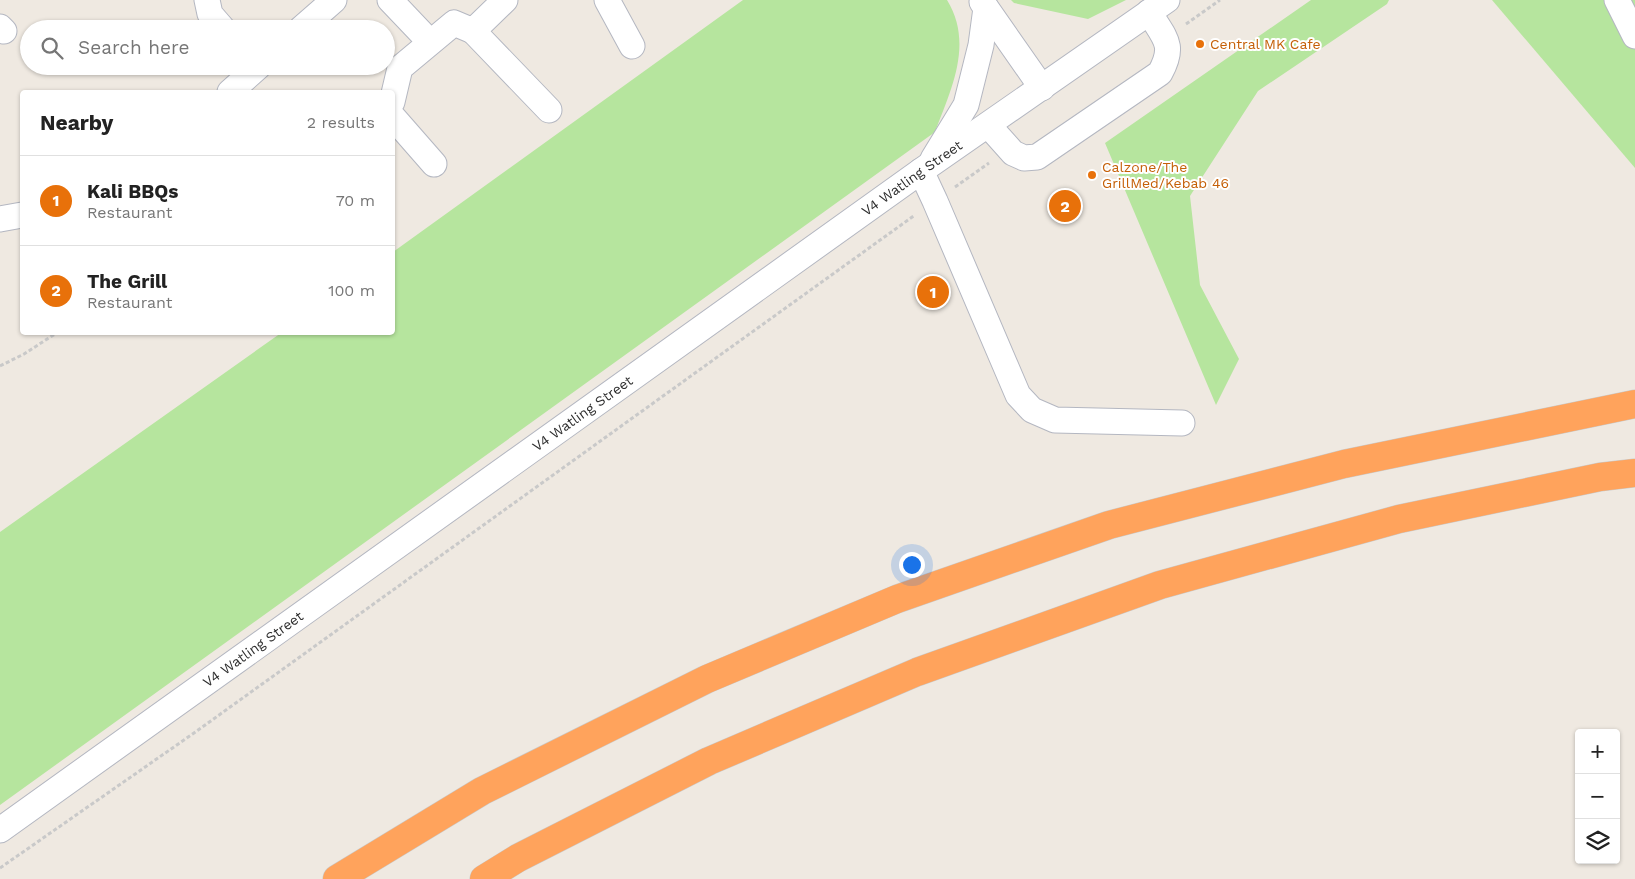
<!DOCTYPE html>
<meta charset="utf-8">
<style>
:root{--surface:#fff;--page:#f2f2f2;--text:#222;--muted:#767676;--line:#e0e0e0;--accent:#4264fb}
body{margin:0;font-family:"Work Sans",sans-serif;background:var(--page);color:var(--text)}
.controls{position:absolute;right:15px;bottom:15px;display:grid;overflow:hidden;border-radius:5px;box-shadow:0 1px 4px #0004}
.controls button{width:45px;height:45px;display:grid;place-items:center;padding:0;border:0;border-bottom:1px solid var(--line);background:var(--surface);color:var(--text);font:25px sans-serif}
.you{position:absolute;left:911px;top:564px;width:18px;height:18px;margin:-12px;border:4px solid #fff;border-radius:50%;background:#1a73e8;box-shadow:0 0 0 8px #1a73e833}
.badge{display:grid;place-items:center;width:32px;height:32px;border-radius:50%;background:var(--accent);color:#fff;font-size:16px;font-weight:700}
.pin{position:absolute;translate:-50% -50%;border:2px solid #fff;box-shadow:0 1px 5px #0006}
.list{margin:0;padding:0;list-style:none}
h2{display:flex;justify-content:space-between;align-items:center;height:65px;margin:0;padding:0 20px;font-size:21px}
h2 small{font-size:16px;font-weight:400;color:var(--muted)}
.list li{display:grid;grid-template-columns:32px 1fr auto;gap:15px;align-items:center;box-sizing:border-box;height:90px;padding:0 20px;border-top:1px solid var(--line)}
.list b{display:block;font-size:19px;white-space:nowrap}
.list p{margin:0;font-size:16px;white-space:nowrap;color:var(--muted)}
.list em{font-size:16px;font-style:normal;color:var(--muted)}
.icon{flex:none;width:28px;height:28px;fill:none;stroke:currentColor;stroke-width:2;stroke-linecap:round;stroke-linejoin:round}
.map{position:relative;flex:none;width:1635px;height:879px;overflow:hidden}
.search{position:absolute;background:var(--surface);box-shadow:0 1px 4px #0004;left:20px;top:20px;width:375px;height:55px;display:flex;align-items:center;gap:12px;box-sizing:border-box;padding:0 18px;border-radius:28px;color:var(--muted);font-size:19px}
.panel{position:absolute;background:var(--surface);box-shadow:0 1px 4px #0004;left:20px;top:90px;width:375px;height:245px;border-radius:5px}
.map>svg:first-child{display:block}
</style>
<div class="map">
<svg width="1635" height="879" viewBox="0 0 1635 879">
<rect width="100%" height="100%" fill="#efe9e1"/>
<!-- green -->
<g fill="#b6e59e">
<path d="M743,0H947C974,44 951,89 935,132L0,805V532L281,333L392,332L393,252Z"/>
<polygon points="1011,0 1126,0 1088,19 1014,3"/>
<polygon points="1311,0 1389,0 1387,4 1258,91 1190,196 1200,285 1239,359 1216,405 1105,143"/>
<polygon points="1492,0 1635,0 1635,168"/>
</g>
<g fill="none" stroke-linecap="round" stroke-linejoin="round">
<defs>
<g id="minor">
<polyline points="207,0 210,14 223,29"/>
<polyline points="390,0 430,42"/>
<polyline points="607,0 632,46"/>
<polyline points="1617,0 1635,36"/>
<polyline points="982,2 1042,88"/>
<polyline points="0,27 4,31"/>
<polyline points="301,29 334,0"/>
<polyline points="473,31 549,110"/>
<polyline points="230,92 259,66"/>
<polyline points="392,102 400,68 454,23 473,31 505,0"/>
<polyline points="392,116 434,164"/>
<path d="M988,125L1013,153L1024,158L1037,157L1160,73C1176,44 1164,38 1149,12"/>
<polyline points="933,159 966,105 981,45 986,8"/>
<polyline points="921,171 935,201 1018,395 1032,410 1055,420 1182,423"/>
<polyline points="0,219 22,215"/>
<path id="s1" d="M0,830L921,171L1167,0"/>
</g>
<g id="highway">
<polyline points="337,879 482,791 707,679 897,599 1109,525 1344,464 1635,404"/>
<polyline points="484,879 518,858 709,761 917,672 1160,585 1399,519 1600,477 1635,473"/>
</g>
</defs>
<!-- minor casing -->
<use href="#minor" stroke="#b4b7c1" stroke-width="27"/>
<!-- highway casing -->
<use href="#highway" stroke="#c9c9c9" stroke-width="29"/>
<!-- path -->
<g stroke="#c9c9c9" stroke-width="3" stroke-dasharray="4 2.5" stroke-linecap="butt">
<polyline points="1186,24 1220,0"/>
<polyline points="955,187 989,163"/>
<polyline points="0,366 24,354 58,332"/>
<polyline points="0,868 194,733 915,215"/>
</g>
<!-- minor -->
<use href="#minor" stroke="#fff" stroke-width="25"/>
<!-- highway -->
<use href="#highway" stroke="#ffa35c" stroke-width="28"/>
</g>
<!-- markers -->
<g fill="#e8710a" stroke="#fff" stroke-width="2">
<circle cx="1200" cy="44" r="5"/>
<circle cx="1092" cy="175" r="5"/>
</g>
<g text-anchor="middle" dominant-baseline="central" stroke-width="4" stroke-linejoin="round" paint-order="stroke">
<!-- food labels -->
<g font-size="14" fill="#c56008" stroke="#fff" text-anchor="start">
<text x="1210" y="44">Central MK Cafe</text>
<text x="1102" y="167">Calzone/The<tspan x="1102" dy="16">GrillMed/Kebab 46</tspan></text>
</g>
<!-- street labels -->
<g font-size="14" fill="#2e2e2e" stroke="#fff">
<text stroke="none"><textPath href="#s1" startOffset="1121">V4 Watling Street</textPath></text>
<text stroke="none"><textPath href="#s1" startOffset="716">V4 Watling Street</textPath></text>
<text stroke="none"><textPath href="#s1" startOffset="311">V4 Watling Street</textPath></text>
</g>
</g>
</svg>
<div class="controls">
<button>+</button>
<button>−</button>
<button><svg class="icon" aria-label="layers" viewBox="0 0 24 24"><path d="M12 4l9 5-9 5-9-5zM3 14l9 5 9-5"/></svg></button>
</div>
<div class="you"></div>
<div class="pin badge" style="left:933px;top:292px;background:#e8710a">1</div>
<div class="pin badge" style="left:1065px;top:206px;background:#e8710a">2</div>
<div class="search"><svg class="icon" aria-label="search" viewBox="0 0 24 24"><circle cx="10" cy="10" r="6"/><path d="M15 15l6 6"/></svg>Search here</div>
<section class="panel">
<h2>Nearby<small>2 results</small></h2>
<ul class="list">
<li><span class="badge" style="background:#e8710a">1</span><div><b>Kali BBQs</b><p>Restaurant</p></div><em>70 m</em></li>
<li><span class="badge" style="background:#e8710a">2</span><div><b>The Grill</b><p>Restaurant</p></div><em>100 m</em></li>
</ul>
</section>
</div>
